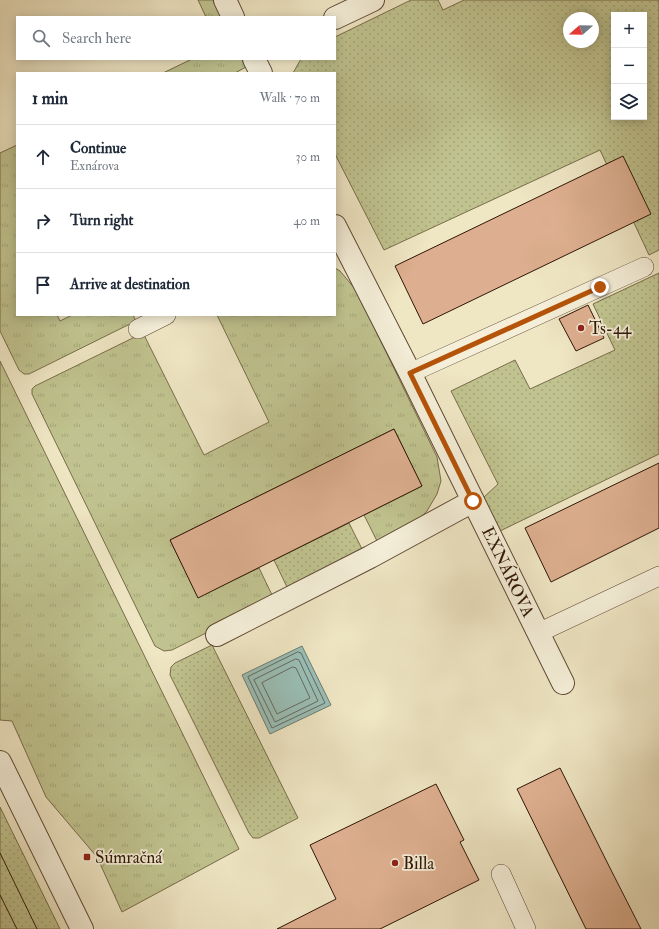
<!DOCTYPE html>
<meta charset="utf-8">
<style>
:root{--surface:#fff;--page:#f2f2f3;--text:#1f2937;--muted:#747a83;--line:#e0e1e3}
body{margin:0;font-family:"IM FELL Double Pica",serif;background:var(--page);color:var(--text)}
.controls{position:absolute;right:12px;top:12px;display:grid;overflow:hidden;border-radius:0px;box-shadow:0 2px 10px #0003}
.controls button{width:36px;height:36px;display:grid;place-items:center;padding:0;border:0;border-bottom:1px solid var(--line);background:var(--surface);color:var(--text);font:20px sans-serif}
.compass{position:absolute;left:563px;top:12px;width:36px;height:36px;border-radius:50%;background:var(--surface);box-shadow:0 2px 10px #0003;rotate:250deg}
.stop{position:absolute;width:12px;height:12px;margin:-9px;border:3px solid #b45309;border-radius:50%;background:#fff}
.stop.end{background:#b45309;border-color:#fff;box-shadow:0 1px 4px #0008}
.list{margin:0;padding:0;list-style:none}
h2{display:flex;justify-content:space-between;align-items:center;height:52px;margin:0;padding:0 16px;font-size:17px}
h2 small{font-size:13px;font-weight:400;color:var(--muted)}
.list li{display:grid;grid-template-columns:26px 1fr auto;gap:12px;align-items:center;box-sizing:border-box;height:64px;padding:0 16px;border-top:1px solid var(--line)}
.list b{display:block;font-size:15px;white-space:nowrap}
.list p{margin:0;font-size:13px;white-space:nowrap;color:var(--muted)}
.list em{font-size:13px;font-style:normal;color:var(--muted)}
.icon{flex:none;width:22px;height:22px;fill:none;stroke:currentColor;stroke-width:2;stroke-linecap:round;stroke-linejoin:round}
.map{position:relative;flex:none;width:659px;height:929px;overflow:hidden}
.search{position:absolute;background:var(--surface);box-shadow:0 2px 10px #0003;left:16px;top:16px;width:320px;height:44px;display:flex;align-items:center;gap:10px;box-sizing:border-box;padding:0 14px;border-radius:0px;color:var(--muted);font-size:15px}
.panel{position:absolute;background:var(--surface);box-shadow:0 2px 10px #0003;left:16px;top:72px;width:320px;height:244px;border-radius:0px}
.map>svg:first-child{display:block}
</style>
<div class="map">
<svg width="659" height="929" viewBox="0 0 659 929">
<defs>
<pattern id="grass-dots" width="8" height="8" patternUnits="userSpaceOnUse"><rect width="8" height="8" fill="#c0c38f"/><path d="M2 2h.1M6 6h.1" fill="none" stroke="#a5a77a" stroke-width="1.8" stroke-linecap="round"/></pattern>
<pattern id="park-tufts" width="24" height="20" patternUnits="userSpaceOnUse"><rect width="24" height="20" fill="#c0c38f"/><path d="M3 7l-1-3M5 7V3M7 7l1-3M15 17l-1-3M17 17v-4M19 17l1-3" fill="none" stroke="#a5a77a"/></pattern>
</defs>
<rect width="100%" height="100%" fill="#efe6c4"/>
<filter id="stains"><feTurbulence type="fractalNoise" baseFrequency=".005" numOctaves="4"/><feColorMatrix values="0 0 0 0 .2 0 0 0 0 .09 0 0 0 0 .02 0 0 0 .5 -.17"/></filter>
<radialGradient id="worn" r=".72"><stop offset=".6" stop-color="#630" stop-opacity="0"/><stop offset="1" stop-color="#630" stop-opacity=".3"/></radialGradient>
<!-- grass -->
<g fill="url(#grass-dots)" stroke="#786c4a" fill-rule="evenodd">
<path d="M411,0H438L443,10L464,0H659V250L649,255L600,150L384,250L335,154V73H293L301,59H335V37ZM614,15H644V117H614ZM569,18H593V42H569Z"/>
<polygon points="659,273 659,454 498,532 482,499 498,484 451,391 515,360 530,389 615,350 593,304"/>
<polygon points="349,523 363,551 287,587 274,560"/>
<polygon points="212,645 298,818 259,838 253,838 249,833 170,675 171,667 175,663"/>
<polygon points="0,807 60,929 0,929"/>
</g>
<!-- park -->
<g fill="url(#park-tufts)" stroke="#786c4a">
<polygon points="198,0 213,0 221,17 206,17"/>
<polygon points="192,59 242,59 246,67 235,73 163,73"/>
<polygon points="17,145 17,315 57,315 60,321 72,315 133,315 136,321 29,374 24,374 19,370 0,331 0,153"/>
<polygon points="335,268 340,271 356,290 437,457 441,481 437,494 427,511 418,521 378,543 364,515 422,486 394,429 170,540 198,597 259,568 274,599 172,650 164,651 155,646 32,394 32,389 35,386 143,333 204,455 269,422 217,315 335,315"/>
<polygon points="0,361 239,849 122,912 97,857 46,797 12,721 0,720"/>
</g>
<!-- water -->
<polygon fill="#9abfb7" stroke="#6f7b70" points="302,646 331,705 270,734 242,675"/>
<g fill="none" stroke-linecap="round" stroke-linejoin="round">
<!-- shore -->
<g stroke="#646a5e" stroke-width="1">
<polygon points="298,652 301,653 325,703 272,728 248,677"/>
<polygon points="296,659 299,660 318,701 275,722 254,680"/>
<polygon points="293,667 296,668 310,698 277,714 262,683"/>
</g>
</g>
<!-- building -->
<g fill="#ddaf90" stroke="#2f1505">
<polygon points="623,156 651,214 423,324 395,266"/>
<polygon points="588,305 604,338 576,351 559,319"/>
<polygon points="394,429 422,486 198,598 170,540"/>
<polygon points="659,463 659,528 551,582 525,528"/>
<polygon points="560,768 612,872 641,929 586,929 517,789"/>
<polygon points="436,784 464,840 460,842 479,880 380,929 277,929 336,899 310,845"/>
</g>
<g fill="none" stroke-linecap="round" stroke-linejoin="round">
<defs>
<g id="service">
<polyline points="138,329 166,315"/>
<polyline points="410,373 644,267"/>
<polyline points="538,633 659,576"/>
<polyline points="501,874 526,929"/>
</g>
<g id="minor">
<polyline points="225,0 233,17"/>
<polyline points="335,18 373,0"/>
<polyline points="254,59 261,73"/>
<polyline points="335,226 410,373 563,683"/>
<polyline points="217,635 370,557 473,501"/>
</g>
<polyline id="tertiary" points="0,762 82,929"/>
</defs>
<!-- service casing -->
<use href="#service" stroke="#5f4935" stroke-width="20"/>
<!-- minor casing -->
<use href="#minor" stroke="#5f4935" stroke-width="24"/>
<!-- tertiary casing -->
<use href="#tertiary" stroke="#5f4935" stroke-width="24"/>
<!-- service -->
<use href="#service" stroke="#f5efd9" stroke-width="19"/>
<!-- minor -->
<use href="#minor" stroke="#f5efd9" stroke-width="22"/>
<!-- tertiary -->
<use href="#tertiary" stroke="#f5efd9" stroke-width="22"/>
<!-- tram -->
<g stroke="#2f1505" stroke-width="1">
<polyline points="0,853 37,929"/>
<polyline points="0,895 17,929"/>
</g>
</g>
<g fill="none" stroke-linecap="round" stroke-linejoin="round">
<!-- route -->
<polyline stroke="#b45309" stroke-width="5" points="473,501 410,373 600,287"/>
</g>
<!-- markers -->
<g fill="#8f2418" stroke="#f5efd9" stroke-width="1.5">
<circle cx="581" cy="328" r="4"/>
<rect x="83" y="853" width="8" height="8" rx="2"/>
<circle cx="395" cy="863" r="4"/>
</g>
<g text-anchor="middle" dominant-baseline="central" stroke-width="3.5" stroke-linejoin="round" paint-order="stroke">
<!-- poi labels -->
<g font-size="17" fill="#2f1505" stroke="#f5efd9" text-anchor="start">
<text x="589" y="328">Ts-44</text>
<text x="95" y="857">Súmračná</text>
<text x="403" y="863">Billa</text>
</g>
<!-- street labels -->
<g font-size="17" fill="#2f1505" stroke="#f5efd9">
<text transform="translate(508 572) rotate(64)">EXNÁROVA</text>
</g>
</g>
<rect width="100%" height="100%" filter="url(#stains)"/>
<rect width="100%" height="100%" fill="url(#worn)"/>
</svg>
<div class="controls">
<button>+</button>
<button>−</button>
<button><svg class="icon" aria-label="layers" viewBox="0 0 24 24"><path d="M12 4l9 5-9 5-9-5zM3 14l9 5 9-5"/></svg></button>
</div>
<svg class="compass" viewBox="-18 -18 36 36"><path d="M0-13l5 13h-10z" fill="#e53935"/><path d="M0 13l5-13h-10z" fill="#747a83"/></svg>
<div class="stop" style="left:473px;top:501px"></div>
<div class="stop end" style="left:600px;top:287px"></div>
<div class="search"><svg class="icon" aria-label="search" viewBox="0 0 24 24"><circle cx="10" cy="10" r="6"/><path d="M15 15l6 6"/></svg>Search here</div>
<section class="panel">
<h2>1 min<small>Walk · 70 m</small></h2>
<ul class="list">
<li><svg class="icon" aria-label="ahead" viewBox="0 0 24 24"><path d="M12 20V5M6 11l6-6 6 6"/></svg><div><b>Continue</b><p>Exnárova</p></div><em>30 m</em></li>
<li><svg class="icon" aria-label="right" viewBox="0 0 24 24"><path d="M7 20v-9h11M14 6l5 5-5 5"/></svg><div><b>Turn right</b></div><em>40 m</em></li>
<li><svg class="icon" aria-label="arrive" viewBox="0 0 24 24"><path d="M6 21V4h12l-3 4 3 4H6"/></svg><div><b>Arrive at destination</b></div></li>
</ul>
</section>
</div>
